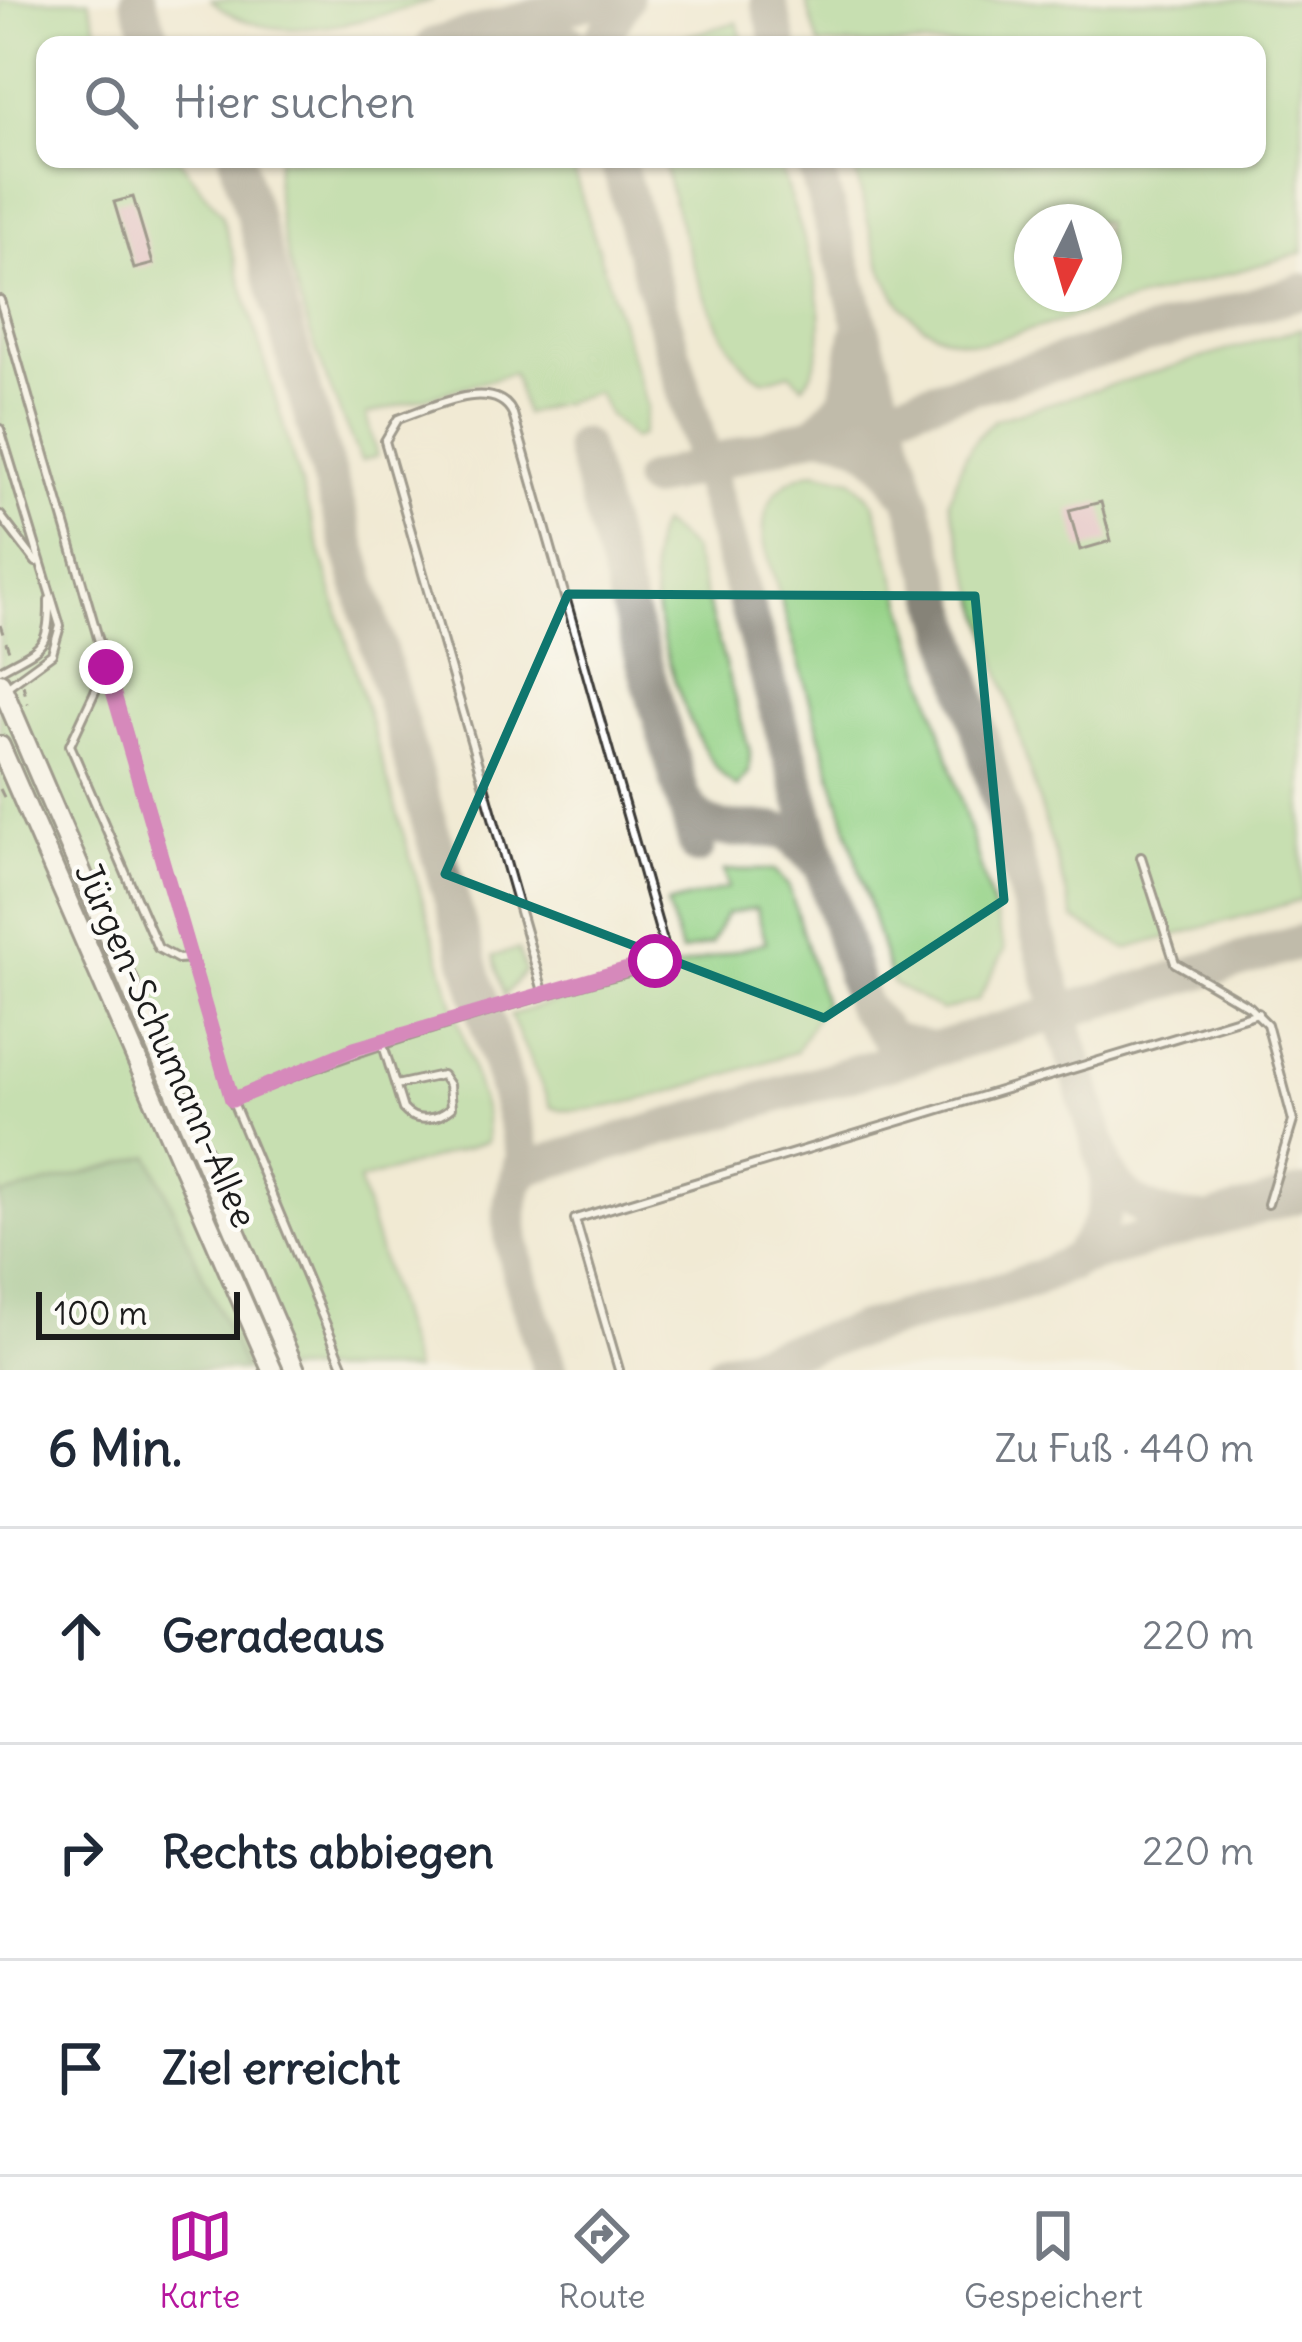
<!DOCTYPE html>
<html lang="de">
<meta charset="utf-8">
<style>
:root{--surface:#fff;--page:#f2f2f3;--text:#1f2937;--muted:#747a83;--line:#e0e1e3;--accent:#b5179e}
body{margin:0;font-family:Delius,sans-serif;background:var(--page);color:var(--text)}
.compass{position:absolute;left:1014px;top:204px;width:108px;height:108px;border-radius:50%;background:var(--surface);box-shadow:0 3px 9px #0004;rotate:185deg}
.scale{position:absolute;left:36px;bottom:30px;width:204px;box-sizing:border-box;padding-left:12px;border:6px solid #1c1c1c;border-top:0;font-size:33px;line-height:42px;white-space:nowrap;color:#1c1c1c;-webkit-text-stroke:9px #fdfcf7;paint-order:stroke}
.stop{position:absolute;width:36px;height:36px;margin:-27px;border:9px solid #b5179e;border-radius:50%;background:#fff}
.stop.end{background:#b5179e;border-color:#fff;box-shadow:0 3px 12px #0008}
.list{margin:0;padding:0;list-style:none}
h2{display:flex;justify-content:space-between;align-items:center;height:156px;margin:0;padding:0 48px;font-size:51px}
h2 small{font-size:39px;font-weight:400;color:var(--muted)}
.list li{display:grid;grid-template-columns:78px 1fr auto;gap:36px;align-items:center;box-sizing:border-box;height:216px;padding:0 48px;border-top:3px solid var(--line)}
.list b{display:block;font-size:45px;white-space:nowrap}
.list em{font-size:39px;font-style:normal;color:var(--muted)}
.icon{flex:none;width:66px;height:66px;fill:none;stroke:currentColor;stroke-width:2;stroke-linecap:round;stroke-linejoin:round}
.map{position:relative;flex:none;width:1302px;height:1370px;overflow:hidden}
.search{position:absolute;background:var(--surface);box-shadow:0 3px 9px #0004;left:36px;right:36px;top:36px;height:132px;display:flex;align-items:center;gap:30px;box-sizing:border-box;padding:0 42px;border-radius:24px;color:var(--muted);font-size:45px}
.sheet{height:804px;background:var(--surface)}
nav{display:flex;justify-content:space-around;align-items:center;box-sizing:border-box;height:168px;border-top:3px solid var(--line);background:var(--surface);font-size:33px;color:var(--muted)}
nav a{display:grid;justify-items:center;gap:6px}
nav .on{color:var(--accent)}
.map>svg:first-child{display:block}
</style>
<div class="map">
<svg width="1302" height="1370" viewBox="0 0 1302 1370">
<rect width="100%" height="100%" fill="#fdfcf7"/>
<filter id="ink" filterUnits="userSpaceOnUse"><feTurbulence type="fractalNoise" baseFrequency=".00833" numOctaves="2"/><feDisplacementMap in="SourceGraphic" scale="24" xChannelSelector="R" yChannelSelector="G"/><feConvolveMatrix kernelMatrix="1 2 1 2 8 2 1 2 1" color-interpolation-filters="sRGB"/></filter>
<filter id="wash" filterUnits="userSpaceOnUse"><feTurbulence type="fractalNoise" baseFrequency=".004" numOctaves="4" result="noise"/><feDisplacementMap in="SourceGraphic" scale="48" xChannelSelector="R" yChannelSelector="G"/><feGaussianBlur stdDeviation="2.7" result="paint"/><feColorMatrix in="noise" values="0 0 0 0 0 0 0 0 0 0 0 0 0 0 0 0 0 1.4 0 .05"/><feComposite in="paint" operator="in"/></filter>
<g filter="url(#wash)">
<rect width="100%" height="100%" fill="#f1ead3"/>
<!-- green -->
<g fill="#95d287" stroke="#587752" stroke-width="3" fill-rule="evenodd">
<polygon points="0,0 89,0 102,45 45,45 45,159 179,159 221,213 486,1115 487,1142 359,1181 414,1370 245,1370 150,1156 0,1196"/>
<path d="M211,0H434C369,20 266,53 211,0Z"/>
<path d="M1302,0V253L984,343C879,342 876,240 852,159H1257V45H819L806,2ZM1032,222H1104V294H1032Z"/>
<polygon points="737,22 744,45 667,45 676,39"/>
<path d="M278,159H570L647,406L642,435L633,439L608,414L597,392L525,414L513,373L366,415L377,456L361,461C331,397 264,226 278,159Z"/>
<path d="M663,159H778C796,223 848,330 803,386L790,373L766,380C717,367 673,207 663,159Z"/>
<path d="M1302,328V900L1126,949L1074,919L949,501C960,467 965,444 996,419Z"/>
<path d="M815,471L853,479L874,503L1005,950L978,1000L942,1011L892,983L764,542C761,503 777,480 815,471Z"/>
<path d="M661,523L692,549L750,752L749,772L737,787C688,760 630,571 661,523Z"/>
<path d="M739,870H775L789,887L824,1003L796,1052C746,1067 593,1125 551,1107L510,1015L766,942L756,908L726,914L711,944L681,952L667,904L728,888L724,871Z"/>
<polygon points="518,949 525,971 504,996 493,956"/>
</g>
<!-- forest -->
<polygon fill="#78b474" stroke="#4a6848" stroke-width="3" points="150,1156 245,1370 0,1370 0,1196"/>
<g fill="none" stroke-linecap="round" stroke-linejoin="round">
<!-- taxiway -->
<g stroke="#868378" stroke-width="36">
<polyline points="138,0 155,45"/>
<polyline points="768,0 780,45"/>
<polyline points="515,23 549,28 574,45"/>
<polyline points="434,45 591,0"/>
<polyline points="598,45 625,0"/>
<polyline points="237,159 506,1088 523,1153 518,1177"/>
<polyline points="617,159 862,1004 890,1039 932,1050"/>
<path d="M813,159L1105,1165C1113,1205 1100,1237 1070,1264"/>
<path d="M858,334L847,399L817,432C857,432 883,455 903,488"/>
<polyline points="582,446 697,847"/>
<polyline points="650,481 1302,291"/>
<path d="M685,801C712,846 747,821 788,833L819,863"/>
<path d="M1105,1165C1121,1204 1159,1220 1199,1220"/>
<path d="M550,1370C536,1319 484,1208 527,1168L1302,942"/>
<polyline points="723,1370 1033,1280 1081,1258 1302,1194"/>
</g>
</g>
<g id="blocks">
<!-- building -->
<g fill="#d99cbb">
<polygon points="133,197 153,264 134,269 114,202"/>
<polygon points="1101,502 1111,541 1080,550 1069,510"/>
</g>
</g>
</g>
<g filter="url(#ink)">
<use href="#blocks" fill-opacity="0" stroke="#3c3b37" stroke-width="3"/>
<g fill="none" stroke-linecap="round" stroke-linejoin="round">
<defs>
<g id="lane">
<polyline points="0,300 232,1100 345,1370"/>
<polyline points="0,429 60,626 52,654 4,689"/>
<polyline points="0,515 36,562"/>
<path d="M0,670C40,647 50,651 49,600"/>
<polyline points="105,670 70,745 158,948 178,959 191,958"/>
<polyline points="1141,857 1175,963 1250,1007 1267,1024 1293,1121 1268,1204"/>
<path d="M382,1042L403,1109C416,1124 437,1120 451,1108L449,1085L442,1075L396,1085"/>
<path d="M232,1100C350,1051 470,1016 593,981C617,974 654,971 664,945L513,414C495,375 429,408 398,419L385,441L544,995"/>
<polyline points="619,1370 575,1219 1258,1013"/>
</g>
<g id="secondary">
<polyline points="0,683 295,1370"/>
<polyline points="0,746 272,1370"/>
</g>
</defs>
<!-- lane casing -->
<use href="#lane" stroke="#3c3b37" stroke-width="12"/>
<!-- secondary casing -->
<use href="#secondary" stroke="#3c3b37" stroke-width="24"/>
<!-- path -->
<g stroke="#3c3b37" stroke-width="3" stroke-dasharray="9 9" stroke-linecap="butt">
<polyline points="0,625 10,654"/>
<polyline points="23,685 28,704"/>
<polyline points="0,789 7,803"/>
</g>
<!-- lane -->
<use href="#lane" stroke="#fff" stroke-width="6"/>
<!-- secondary -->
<use href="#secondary" stroke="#fff" stroke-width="18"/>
</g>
</g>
<g fill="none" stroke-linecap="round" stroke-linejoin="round" filter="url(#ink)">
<!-- route -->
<polyline stroke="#b5179e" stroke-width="15" points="106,667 232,1100 354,1049 655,961"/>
</g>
<!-- marked area -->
<path d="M0 0H1302V1370H0ZM568,594L975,596L1004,900L824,1018L445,874Z" fill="#f1ead3" fill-opacity=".55" fill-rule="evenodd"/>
<path fill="none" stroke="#0f766e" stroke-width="9" stroke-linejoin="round" d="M568,594L975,596L1004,900L824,1018L445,874Z"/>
<g text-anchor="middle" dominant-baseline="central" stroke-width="9" stroke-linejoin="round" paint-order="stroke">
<!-- street labels -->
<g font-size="36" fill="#1c1c1c" stroke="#fdfcf7">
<text transform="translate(166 1045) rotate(66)">Jürgen-Schumann-Allee</text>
</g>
</g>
</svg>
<svg class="compass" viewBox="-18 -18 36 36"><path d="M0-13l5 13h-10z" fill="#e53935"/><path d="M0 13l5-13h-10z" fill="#747a83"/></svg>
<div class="scale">100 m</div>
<div class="stop" style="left:655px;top:961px"></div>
<div class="stop end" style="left:106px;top:667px"></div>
<div class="search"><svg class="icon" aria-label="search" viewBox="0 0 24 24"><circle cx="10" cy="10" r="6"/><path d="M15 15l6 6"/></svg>Hier suchen</div>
</div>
<section class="sheet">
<h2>6 Min.<small>Zu Fuß · 440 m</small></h2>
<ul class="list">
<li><svg class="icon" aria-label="ahead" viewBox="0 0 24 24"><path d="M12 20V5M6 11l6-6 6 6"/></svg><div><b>Geradeaus</b></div><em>220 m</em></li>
<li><svg class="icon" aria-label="right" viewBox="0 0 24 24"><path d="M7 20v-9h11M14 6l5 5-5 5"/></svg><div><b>Rechts abbiegen</b></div><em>220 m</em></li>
<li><svg class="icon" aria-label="arrive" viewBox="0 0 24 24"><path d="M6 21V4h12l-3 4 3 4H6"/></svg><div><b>Ziel erreicht</b></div></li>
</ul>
</section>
<nav>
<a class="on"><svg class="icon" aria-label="map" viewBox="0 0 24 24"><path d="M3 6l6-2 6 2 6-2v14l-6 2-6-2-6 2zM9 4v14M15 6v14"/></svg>Karte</a>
<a><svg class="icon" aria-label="directions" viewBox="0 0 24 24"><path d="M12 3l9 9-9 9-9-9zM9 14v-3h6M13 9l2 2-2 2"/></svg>Route</a>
<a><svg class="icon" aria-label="saved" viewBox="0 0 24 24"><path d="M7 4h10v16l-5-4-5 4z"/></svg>Gespeichert</a>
</nav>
